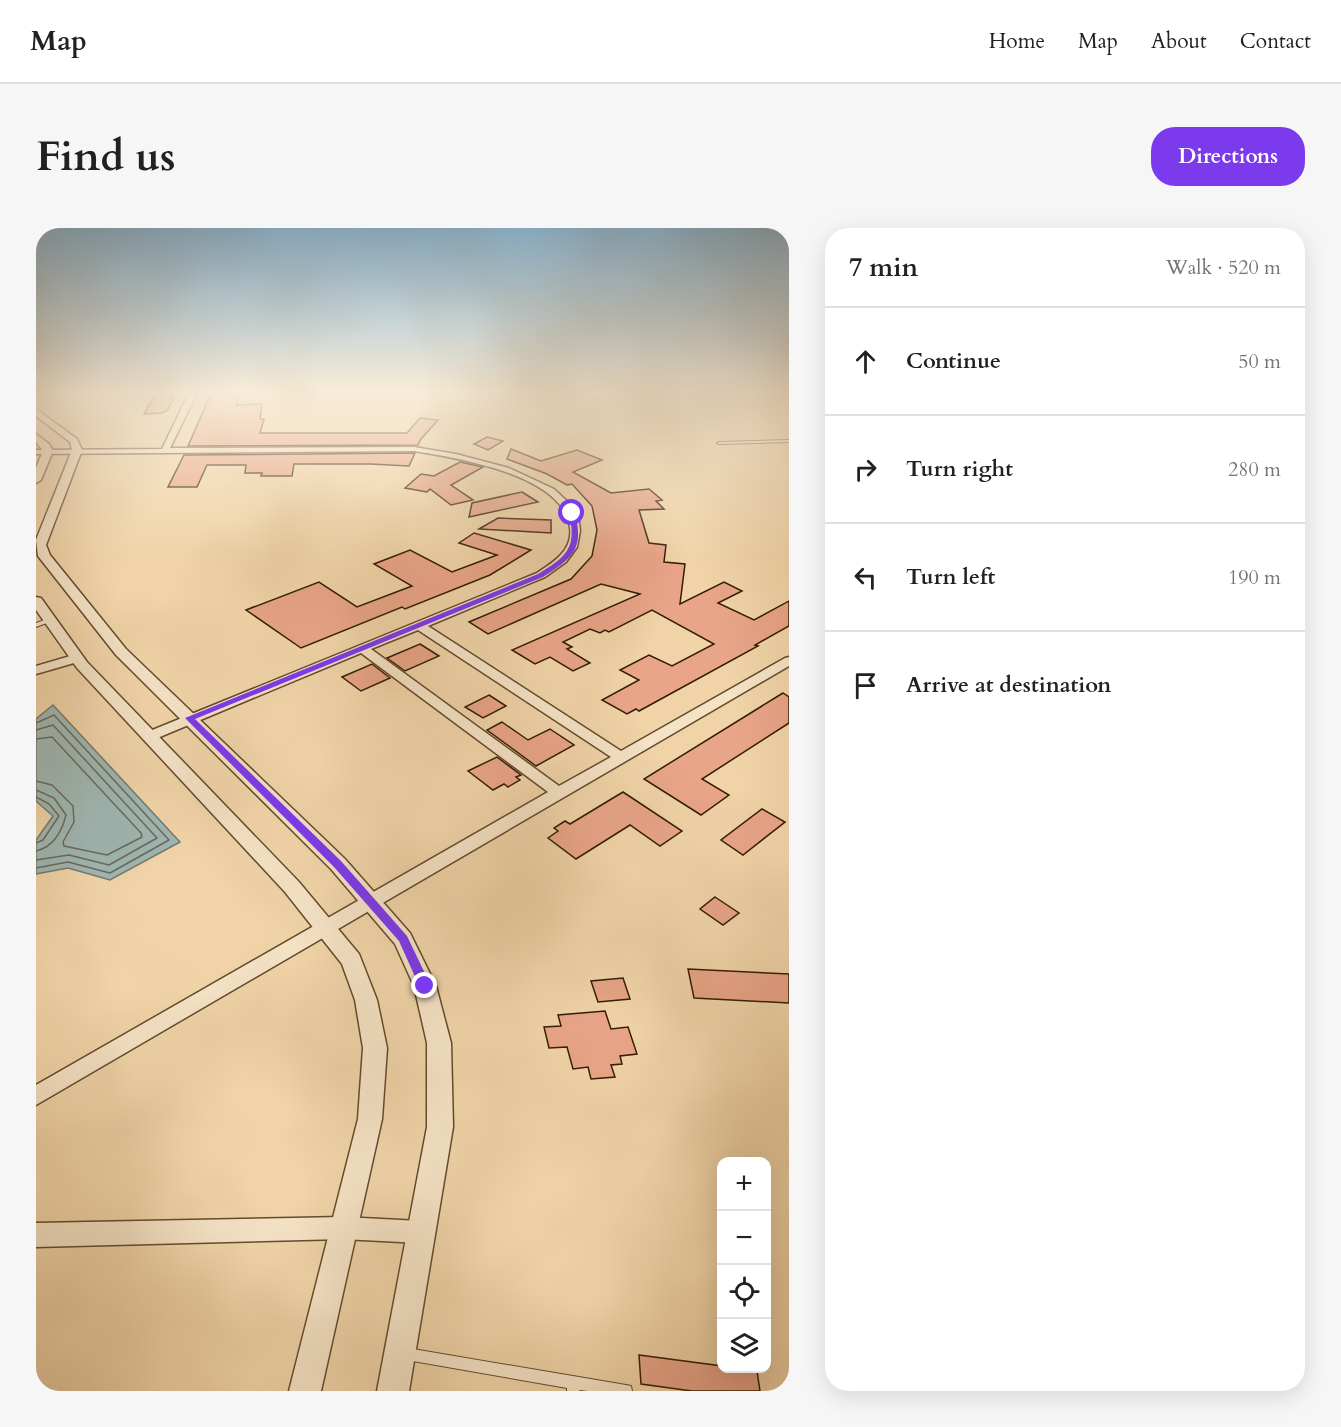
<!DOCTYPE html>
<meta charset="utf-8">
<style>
:root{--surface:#fff;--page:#f6f6f6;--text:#202124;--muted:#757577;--line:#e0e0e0;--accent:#7c3aed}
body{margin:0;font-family:Cardo,serif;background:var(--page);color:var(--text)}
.controls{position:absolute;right:18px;bottom:18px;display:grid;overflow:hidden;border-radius:12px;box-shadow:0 6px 24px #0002}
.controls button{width:54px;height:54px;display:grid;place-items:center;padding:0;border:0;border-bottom:2px solid var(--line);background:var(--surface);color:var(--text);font:30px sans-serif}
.stop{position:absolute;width:18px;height:18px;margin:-14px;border:4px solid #7c3aed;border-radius:50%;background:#fff}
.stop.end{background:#7c3aed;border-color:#fff;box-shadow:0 2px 6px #0008}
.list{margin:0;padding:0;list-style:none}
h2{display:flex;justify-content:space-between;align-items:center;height:78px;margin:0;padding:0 24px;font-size:26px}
h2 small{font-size:20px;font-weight:400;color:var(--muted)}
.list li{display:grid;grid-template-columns:39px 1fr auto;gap:18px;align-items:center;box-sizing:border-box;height:108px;padding:0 24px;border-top:2px solid var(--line)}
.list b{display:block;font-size:22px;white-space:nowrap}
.list em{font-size:20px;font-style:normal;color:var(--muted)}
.icon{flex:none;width:33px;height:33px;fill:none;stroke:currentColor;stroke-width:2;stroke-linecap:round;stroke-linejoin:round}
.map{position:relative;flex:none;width:753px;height:1163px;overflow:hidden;border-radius:24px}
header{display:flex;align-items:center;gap:36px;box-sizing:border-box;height:84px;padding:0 30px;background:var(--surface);border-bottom:2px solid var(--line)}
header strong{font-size:28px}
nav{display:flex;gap:33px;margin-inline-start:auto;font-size:21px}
.intro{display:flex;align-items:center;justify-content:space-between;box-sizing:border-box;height:144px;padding:0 36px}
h1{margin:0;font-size:42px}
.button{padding:15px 27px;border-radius:24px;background:var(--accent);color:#fff;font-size:21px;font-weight:700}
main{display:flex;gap:36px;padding:0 36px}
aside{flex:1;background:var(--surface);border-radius:24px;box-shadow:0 6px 24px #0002}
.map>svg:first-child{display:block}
</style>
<header>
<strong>Map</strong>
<nav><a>Home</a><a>Map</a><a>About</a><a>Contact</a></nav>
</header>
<div class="intro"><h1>Find us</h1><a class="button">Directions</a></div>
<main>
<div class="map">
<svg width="753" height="1163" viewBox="0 0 753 1163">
<rect width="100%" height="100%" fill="#f0d4a8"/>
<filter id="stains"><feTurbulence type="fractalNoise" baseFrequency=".00333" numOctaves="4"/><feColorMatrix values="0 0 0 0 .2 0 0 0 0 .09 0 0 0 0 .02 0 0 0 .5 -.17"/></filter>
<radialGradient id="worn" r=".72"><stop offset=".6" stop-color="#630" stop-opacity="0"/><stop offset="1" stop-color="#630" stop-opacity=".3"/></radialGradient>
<!-- water -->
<polygon fill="#9eb6b2" stroke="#74786d" stroke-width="1.5" points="17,477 144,614 74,652 32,640 0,646 0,612 17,588 0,573 0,491"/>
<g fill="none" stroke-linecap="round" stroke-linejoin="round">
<!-- shore -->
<g stroke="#69695c" stroke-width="1.5">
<polyline points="0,495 18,487 133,612 74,645 32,634 0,640"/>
<polyline points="0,502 17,497 121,610 73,637 33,627 0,632"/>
<polyline points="0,511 16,509 105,605 106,609 71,627 28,618 27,614 38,594 37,578 16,557 0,553"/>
<path d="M0,562L18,570L30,587C26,603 17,619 0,623"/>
<polyline points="0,569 13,576 23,588 7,612 0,615"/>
</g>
</g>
<!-- building -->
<g fill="#e9a588" stroke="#341c06" stroke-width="1.5">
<polygon points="137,166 135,169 139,168 131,183 126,185 108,186 119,167"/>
<polygon points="178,166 203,167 200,177 226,176 224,191 228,191 224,205 371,205 384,190 402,192 385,211 382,217 152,218 174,168"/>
<polygon points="451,209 467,213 452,222 438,216"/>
<polygon points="475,221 505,233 541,222 566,232 537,244 575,265 613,261 626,272 620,273 628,281 603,282 613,315 630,317 628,334 649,336 644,376 688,354 706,363 682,375 718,392 753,373 753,398 719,417 722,418 603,483 600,481 591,486 566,472 603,452 584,442 613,427 636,438 678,416 616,382 573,404 569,402 564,405 554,401 527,414 536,419 531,421 554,435 537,443 514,429 499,436 476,422 604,366 565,356 452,406 433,394 535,351 556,328 561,302 556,278 536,256 531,257 511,246 471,231"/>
<polygon points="379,225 373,238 334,236 258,236 256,248 225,248 226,245 209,245 210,237 171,237 161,259 132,259 148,227"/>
<polygon points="424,234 447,239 415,257 437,272 415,277 394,261 391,264 369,260 385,246 398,248"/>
<polygon points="486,264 502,274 433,289 436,275"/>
<polygon points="462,290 515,292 515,305 443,301"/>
<polygon points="438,305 495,322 454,347 369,381 366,379 265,420 210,382 283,354 321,379 376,358 338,336 374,322 416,344 461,327 423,315"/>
<polygon points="384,416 403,428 369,443 351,430"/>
<polygon points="336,436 354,450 325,463 306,449"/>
<polygon points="747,465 753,469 753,495 666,551 693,567 665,587 608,551"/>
<polygon points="453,467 470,478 447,490 429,479"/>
<polygon points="466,494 492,512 514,501 538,517 500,538 451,502"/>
<polygon points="461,529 485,547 480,549 484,552 472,559 468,556 457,562 432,543"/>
<polygon points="587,564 646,603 624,618 594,597 540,631 512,610 522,603 518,600 529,593 534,596"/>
<polygon points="726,581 749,594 707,627 685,612"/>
<polygon points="679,669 703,685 687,697 664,681"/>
<polygon points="652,741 753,746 753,775 658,770"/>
<polygon points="587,750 594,771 562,774 555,753"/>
<polygon points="569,783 575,801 592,799 601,826 584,828 586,836 575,837 579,849 555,851 552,839 537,841 531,819 513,820 508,799 525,798 522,787"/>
<polygon points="603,1127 686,1138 686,1140 721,1143 724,1163 656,1163 605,1156"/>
</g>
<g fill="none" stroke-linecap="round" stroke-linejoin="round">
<defs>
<g id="service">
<polygon points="753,212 753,214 683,216 681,215 683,214"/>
<polygon points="14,390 16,391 16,393 0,399 0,395"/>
<polygon points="371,1120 590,1157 595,1158 596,1163 552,1163 544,1162 543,1163 531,1163 531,1160 371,1132 367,1130 365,1126 367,1122"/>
</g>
<g id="minor">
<path d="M153,165H161L134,220L378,219L420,226L473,240L518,261L533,275L543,294L544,303L541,319L530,334L509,349L392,398L585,523L749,430L753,429V438L0,877V857L512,564L325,425L119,511H109L107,508L109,505L501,345C518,334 537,322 534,300C528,246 420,230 378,223L0,226V222L126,221ZM382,402L575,529L523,558L335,421Z"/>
<polygon points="41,426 47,430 45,433 0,446 0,438"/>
<polygon points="307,989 384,993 392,996 395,1004 392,1012 384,1015 307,1011 0,1019 0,995"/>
</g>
<g id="tertiary">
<polygon points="0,181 41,211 46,222 10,317 14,327 90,421 309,631 374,705 400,758 415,815 417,899 373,1163 341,1163 391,899 391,815 378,758 359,716 295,641 80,427 2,328 0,312 36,222 34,214 0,188"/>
<polygon points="0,206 13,216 17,223 5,252 0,255 0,240 7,223 0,214"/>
<polygon points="0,369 5,370 51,434 263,654 323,726 341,772 351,820 346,891 285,1163 253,1163 322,891 327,820 319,772 306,736 249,664 41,440 0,382"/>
</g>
</defs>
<!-- service casing -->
<use href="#service" stroke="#634a2e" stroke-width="2"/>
<!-- minor casing -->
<use href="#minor" stroke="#634a2e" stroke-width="3"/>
<!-- tertiary casing -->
<use href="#tertiary" stroke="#634a2e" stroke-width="3"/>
<!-- service -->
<use href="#service" fill="#f5e3c6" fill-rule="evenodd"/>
<!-- minor -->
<use href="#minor" fill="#f5e3c6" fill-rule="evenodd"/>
<!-- tertiary -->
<use href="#tertiary" fill="#f5e3c6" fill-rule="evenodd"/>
</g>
<!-- sky -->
<linearGradient id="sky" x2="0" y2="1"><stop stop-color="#8ab5d2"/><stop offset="0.5" stop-color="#f8ecd8"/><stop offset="1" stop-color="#f8ecd8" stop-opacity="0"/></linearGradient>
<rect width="753" height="328" fill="url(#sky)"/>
<!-- route -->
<path fill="#7c3aed" d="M536,283L539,285C548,321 537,330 507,349L159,491L305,633L371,708L395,758L389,763L385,762L363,713L298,639L149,490L502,346C531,328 541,320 533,285Z"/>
<rect width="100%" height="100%" filter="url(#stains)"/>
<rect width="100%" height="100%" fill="url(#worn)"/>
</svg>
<div class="controls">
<button>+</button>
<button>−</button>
<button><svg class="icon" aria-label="locate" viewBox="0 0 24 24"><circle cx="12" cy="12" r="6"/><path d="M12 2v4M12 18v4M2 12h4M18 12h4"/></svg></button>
<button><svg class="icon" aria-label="layers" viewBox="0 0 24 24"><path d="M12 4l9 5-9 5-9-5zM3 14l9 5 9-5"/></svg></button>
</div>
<div class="stop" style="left:536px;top:285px"></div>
<div class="stop end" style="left:389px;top:758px"></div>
</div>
<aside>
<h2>7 min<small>Walk · 520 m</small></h2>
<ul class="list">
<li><svg class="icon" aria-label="ahead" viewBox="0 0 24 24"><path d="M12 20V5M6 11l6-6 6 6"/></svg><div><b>Continue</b></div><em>50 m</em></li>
<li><svg class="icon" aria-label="right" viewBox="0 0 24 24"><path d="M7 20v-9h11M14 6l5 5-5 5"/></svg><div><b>Turn right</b></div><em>280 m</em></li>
<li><svg class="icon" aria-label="left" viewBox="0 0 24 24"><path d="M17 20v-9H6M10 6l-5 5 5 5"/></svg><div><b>Turn left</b></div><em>190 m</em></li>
<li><svg class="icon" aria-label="arrive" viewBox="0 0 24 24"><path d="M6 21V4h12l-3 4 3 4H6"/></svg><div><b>Arrive at destination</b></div></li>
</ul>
</aside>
</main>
